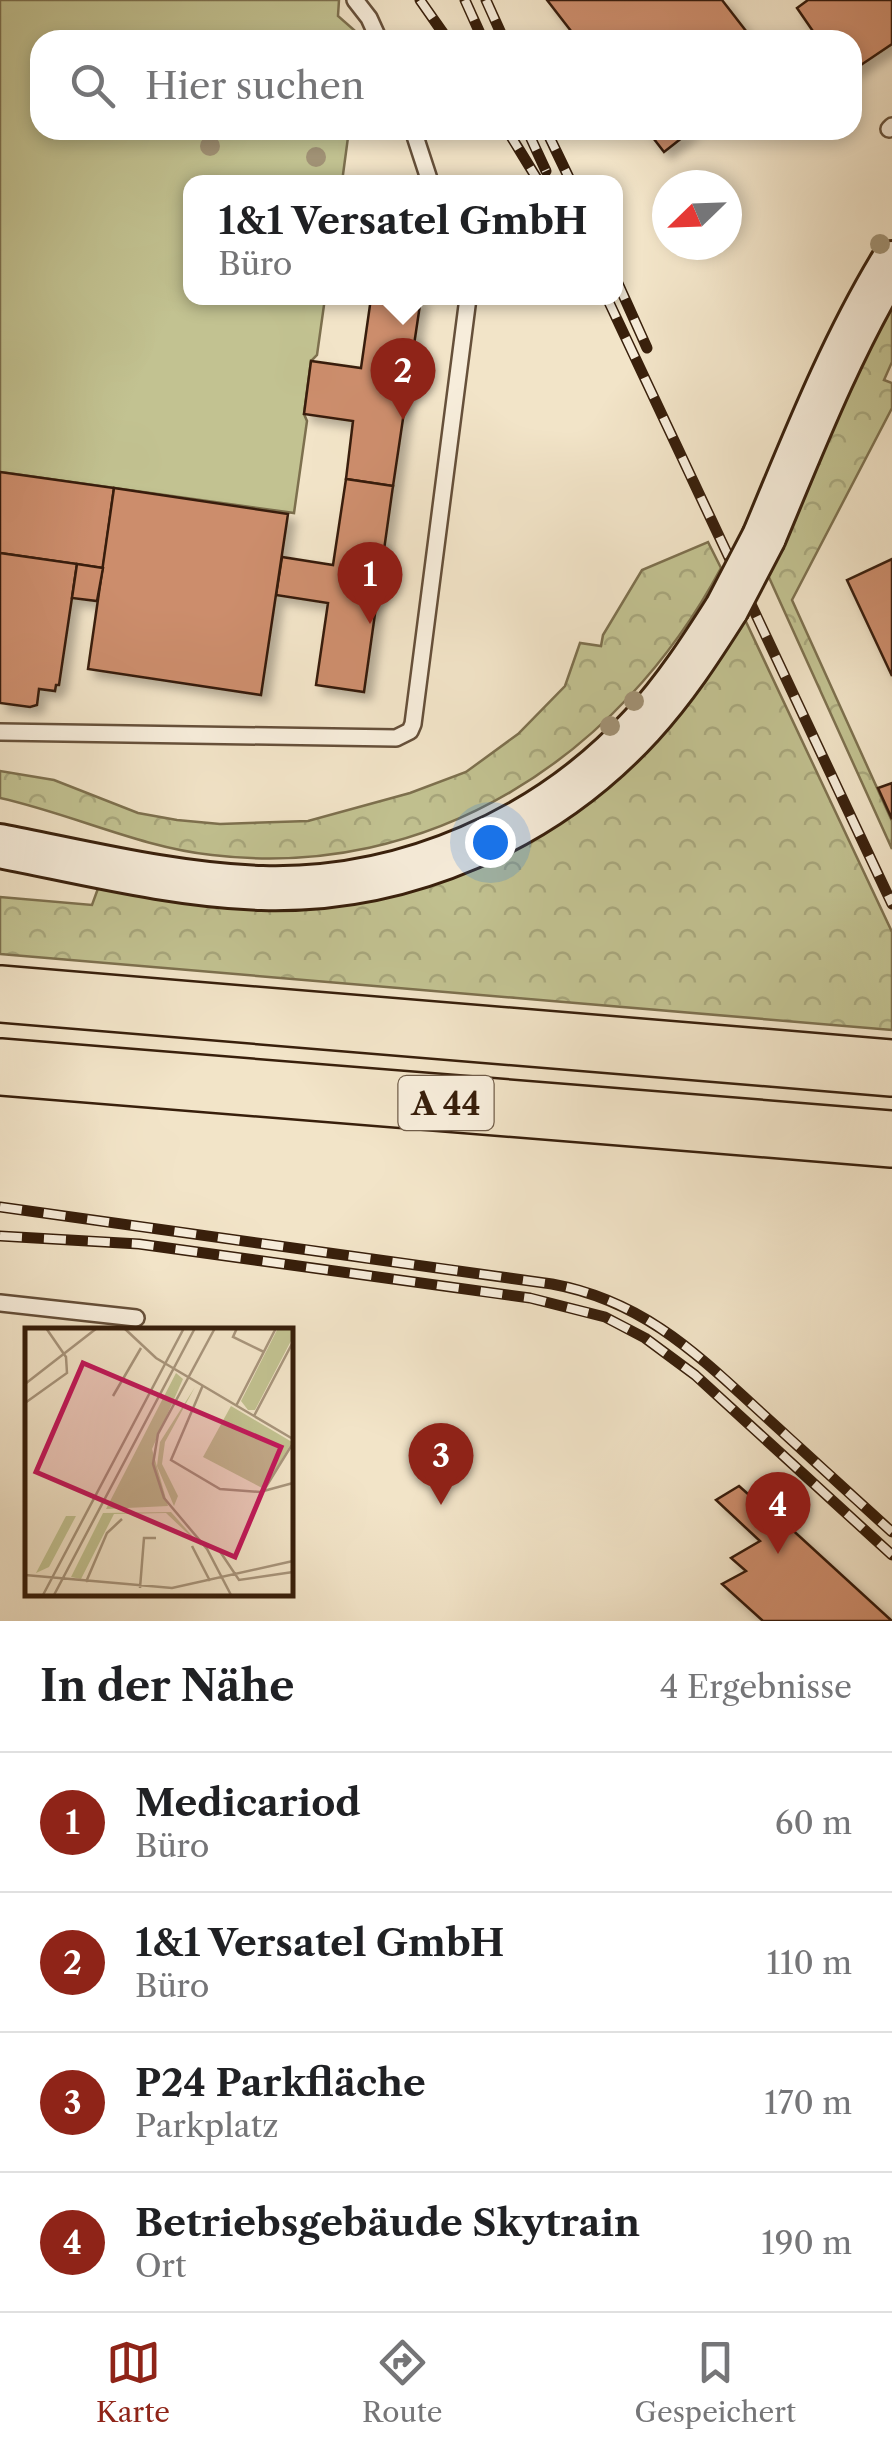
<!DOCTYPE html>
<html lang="de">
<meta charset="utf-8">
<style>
:root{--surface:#fff;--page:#f6f6f6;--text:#202124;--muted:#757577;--line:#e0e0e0;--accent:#8f2418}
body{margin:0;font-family:"Libre Caslon Text",serif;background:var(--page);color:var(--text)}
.compass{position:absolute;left:652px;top:170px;width:90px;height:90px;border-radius:50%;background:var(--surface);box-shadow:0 5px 15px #0003;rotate:247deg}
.you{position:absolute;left:490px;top:842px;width:35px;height:35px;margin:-25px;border:8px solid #fff;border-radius:50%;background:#1a73e8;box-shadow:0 0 0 15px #1a73e833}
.badge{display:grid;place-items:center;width:65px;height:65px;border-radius:50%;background:var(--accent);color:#fff;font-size:32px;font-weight:700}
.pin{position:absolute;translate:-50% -82px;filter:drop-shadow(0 2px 5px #0008)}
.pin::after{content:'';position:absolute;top:52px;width:35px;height:30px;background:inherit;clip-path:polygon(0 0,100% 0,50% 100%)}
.popup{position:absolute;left:183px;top:175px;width:440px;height:130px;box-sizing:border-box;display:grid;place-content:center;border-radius:20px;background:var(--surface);filter:drop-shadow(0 2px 8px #0005);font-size:32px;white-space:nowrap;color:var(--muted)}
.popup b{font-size:38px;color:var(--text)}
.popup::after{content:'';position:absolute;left:50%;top:100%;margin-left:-20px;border:20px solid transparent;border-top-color:var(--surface)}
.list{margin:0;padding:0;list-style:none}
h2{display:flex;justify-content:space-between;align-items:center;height:130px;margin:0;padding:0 40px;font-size:42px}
h2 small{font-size:32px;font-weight:400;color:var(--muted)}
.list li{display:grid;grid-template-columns:65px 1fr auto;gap:30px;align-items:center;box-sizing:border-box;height:140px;padding:0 40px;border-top:2px solid var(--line)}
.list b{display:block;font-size:38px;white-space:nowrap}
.list p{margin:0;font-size:32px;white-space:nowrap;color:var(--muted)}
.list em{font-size:32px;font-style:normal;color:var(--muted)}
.icon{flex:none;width:55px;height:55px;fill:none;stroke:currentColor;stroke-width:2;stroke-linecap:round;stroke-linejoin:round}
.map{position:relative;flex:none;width:892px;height:1621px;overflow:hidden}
.search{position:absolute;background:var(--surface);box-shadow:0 5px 15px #0003;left:30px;right:30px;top:30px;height:110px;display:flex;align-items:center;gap:25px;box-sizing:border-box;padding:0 35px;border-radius:30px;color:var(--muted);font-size:38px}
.sheet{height:690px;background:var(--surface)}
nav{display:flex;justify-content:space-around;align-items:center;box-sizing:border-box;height:140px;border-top:2px solid var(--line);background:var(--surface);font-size:28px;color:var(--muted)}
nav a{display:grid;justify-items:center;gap:5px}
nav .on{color:var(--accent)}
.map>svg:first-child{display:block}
</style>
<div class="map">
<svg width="892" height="1621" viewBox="0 0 892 1621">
<defs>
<pattern id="forest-crowns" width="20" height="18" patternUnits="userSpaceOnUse" patternTransform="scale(2.5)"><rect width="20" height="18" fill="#c2c291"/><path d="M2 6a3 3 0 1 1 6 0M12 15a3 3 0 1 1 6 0" fill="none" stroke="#a7a67c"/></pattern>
<filter id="shadow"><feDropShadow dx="7" dy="7" stdDeviation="5" flood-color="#0004"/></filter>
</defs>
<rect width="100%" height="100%" fill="#f2e4c8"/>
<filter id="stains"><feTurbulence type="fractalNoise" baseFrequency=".002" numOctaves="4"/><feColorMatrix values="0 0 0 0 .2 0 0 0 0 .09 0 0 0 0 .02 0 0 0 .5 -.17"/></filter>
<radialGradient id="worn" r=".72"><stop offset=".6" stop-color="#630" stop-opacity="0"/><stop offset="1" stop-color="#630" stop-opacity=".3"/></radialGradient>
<!-- green -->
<polygon fill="#c2c291" stroke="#7d704e" stroke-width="2.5" points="0,0 339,0 338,16 362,37 362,40 40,40 40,130 349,130 342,182 190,182 190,298 325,298 317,355 311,361 304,414 307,421 294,513 0,472"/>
<!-- forest -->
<g fill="url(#forest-crowns)" stroke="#7d704e" stroke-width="2.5">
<polygon points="892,299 892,362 884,380 892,383 892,408 792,600 892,821 892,849 767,573 856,371"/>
<path d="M708,542L721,568C620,757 430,881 212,855C139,847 72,814 0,798V771L54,780L138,813L177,820L220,824L308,821L410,793L466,772L518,734L565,686L580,643L601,646L603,635L642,570Z"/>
<polygon points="740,609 892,932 892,1030 0,954 0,897 92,905 100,883 171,896 489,851"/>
</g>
<!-- building -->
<g fill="#cc8d6c" stroke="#381f0b" stroke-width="2.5" filter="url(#shadow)">
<polygon points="547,0 722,0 753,40 578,40"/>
<polygon points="808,0 892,0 892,44 852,71 852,40 819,40 797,8"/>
<polygon points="647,130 692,130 664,152"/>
<polygon points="371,298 421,298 393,486 346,479 353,421 304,414 311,361 361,368"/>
<polygon points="0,472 114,488 103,568 0,553"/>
<polygon points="346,479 393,486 364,692 316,685 328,603 276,595 282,557 333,565"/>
<polygon points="114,488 288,514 261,695 88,669"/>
<polygon points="0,553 77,564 59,685 56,685 55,691 39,689 37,705 30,707 0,703"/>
<polygon points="892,559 892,676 847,580"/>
<polygon points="77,564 103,568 97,601 72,598"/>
<polygon points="892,783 892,819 878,788"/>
<polygon points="739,1486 784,1526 786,1524 892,1621 763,1621 722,1584 746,1571 731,1558 760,1541 716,1500"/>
</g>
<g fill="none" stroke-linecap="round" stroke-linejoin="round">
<defs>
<g id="lane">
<polyline points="355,0 369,18 379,40"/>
<polyline points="889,129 892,126"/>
<polyline points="413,130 430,182"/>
<polyline points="0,732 396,738 410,731 413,724 468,298"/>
<polyline points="0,1303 136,1318"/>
</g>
<g id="secondary">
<path d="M764,537C803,444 840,349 892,263"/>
<path d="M0,846C87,863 174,885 262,888C405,892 546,830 642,725C675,689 701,649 727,608"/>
</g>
<g id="highway">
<polyline points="0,994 892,1068"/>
<polyline points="0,1067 892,1139"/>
</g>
</defs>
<!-- lane casing -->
<use href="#lane" stroke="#66503a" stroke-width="20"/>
<!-- secondary casing -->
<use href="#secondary" stroke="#381f0b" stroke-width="48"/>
<!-- highway casing -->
<use href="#highway" stroke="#381f0b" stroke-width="60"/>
<!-- lane -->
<use href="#lane" stroke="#f7eddb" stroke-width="15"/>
<!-- secondary -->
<use href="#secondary" stroke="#f7eddb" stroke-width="42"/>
<!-- highway -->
<use href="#highway" stroke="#f2e4c8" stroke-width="55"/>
<defs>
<g id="rail">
<polyline points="420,0 448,40"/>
<polyline points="465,0 483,40"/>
<polyline points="486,0 504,40"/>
<polyline points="507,130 539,182"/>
<polyline points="527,130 546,171"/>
<polyline points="546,130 571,182"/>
<polyline points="616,279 647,348"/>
<polyline points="607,298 892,904"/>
<path d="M0,1207L552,1284C645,1301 699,1356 766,1417C808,1455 850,1494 892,1532"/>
<polyline points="0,1236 139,1244 530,1298 605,1317 645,1338 695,1375 892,1555"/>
</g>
</defs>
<!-- rail casing -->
<use href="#rail" stroke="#381f0b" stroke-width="11"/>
<!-- rail -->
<use href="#rail" stroke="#f7eddb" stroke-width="8" stroke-dasharray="22" stroke-linecap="butt"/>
<defs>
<polyline id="secondary-bridge" points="727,608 764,537"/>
</defs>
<!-- secondary-bridge casing -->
<use href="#secondary-bridge" stroke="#381f0b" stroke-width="48" stroke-linecap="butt"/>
<!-- secondary-bridge -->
<use href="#secondary-bridge" stroke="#f7eddb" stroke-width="42"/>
</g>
<!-- trees -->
<g fill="#a29376">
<circle cx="210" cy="146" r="10"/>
<circle cx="316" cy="157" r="10"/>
<circle cx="880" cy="244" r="10"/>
<circle cx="634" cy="701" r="10"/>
<circle cx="610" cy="726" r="10"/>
</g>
<g text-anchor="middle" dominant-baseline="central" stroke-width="10" stroke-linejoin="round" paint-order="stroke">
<!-- shield labels -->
<rect fill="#f7eddb" stroke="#715d49" stroke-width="2.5" x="398.5" y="1076" width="95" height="54" rx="8"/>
<g font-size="32" font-weight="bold" fill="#381f0b">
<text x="446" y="1103">A 44</text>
</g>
</g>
<!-- overview -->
<g transform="translate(25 1328)">
<rect width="268" height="268" fill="#f2e4c8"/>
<path d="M253,0H267V11L230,82H223L216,73ZM206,78L267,114L239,161L178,129Z" fill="#c2c291"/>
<path d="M151,45L158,51L127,121L143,178L81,181ZM170,59L140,114L137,136L153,168L149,178L132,138L135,114ZM146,184L177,219L141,185L89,186L56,251L46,249L78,185ZM41,188H51L24,239L11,245Z" fill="#c2c291"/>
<path fill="none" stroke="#a8957c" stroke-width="2.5" d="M99,0L131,30L268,111M190,0L133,106L128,136L139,170L182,221L206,267M212,0L208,9L239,24M0,56L72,0M178,57L146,132L195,161L235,164L268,155M88,68L116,20M0,75L42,45L41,29L21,0M211,78L251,0M229,88L268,14M239,162L268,115M167,218L185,253M194,222L214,252L268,244M0,247L147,260L268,233M61,254L82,205L97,191M115,260L119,210H131M18,267L159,0M29,267L170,0"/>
<path fill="#c2185b" fill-opacity="0.15" stroke="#c2185b" stroke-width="5" d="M58,35L256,119L210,229L11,144Z"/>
<rect width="268" height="268" fill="none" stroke="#381f0b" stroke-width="5"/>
</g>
<rect width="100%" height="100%" filter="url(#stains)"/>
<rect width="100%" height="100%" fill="url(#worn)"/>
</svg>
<svg class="compass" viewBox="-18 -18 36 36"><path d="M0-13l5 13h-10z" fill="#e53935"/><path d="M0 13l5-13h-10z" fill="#757577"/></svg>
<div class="you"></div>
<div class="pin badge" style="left:370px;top:624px">1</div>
<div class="pin badge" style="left:403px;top:420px">2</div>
<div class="popup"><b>1&amp;1 Versatel GmbH</b>Büro</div>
<div class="pin badge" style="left:441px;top:1505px">3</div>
<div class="pin badge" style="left:778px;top:1554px">4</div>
<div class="search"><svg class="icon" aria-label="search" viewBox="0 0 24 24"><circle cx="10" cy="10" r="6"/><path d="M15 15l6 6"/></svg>Hier suchen</div>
</div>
<section class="sheet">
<h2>In der Nähe<small>4 Ergebnisse</small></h2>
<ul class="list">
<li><span class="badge">1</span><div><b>Medicariod</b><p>Büro</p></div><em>60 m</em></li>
<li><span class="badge">2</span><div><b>1&amp;1 Versatel GmbH</b><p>Büro</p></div><em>110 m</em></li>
<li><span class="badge">3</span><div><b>P24 Parkfläche</b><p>Parkplatz</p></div><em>170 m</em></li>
<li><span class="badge">4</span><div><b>Betriebsgebäude Skytrain</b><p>Ort</p></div><em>190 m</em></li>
</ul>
</section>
<nav>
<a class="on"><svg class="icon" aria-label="map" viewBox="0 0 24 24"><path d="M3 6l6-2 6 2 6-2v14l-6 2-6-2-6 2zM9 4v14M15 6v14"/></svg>Karte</a>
<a><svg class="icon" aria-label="directions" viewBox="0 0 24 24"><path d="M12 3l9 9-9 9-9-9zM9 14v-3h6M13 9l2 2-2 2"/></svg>Route</a>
<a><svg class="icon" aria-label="saved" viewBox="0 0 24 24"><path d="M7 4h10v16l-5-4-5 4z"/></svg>Gespeichert</a>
</nav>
